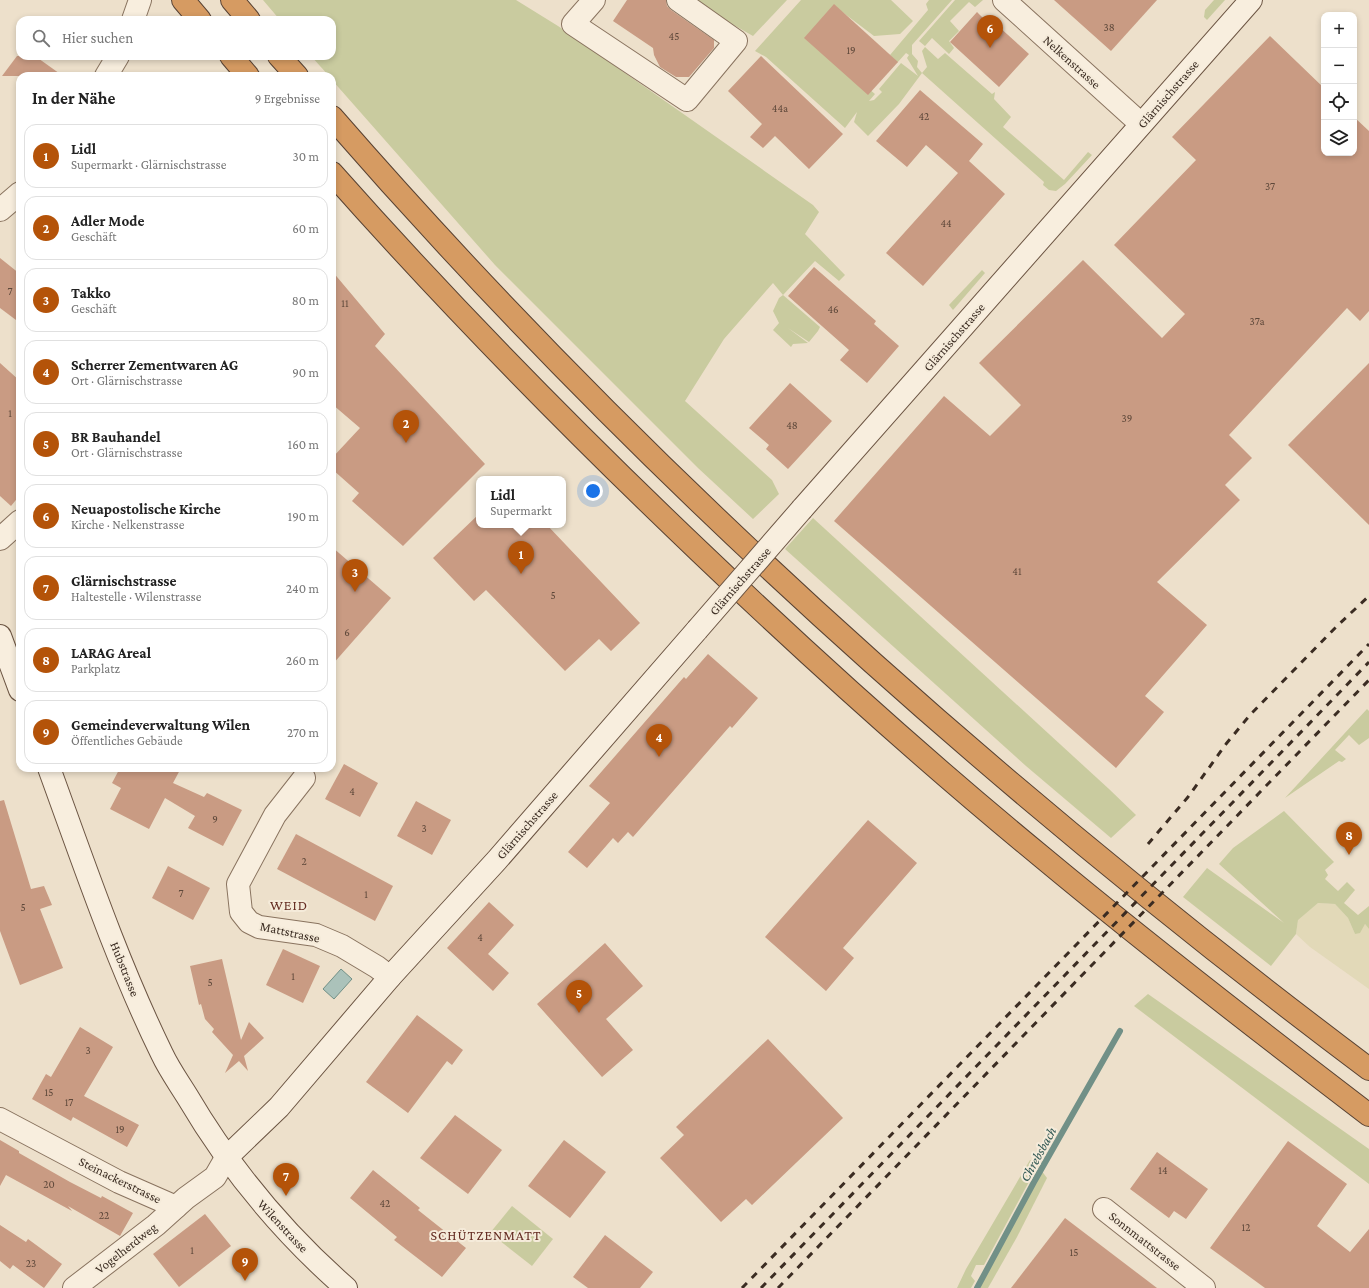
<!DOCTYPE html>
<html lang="de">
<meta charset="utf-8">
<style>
:root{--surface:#fff;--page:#f6f6f6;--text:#222;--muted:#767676;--line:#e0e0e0;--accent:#b45309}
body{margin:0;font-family:"Crimson Pro",serif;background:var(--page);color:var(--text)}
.controls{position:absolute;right:12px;top:12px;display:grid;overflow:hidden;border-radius:8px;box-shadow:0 2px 6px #0003}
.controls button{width:36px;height:36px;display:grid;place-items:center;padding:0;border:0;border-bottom:1px solid var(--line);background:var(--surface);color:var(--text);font:20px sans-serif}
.you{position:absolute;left:593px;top:491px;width:14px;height:14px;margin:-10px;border:3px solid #fff;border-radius:50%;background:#1a73e8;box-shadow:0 0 0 6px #1a73e833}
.badge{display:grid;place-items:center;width:26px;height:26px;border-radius:50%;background:var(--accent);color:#fff;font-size:13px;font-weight:700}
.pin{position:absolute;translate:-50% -33px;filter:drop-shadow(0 1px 2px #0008)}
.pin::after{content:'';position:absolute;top:21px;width:14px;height:12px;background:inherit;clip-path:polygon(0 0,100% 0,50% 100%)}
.popup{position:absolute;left:476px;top:476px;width:90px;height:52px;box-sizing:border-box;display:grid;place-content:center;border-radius:8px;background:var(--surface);filter:drop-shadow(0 1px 3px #0005);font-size:13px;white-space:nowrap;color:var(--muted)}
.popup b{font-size:15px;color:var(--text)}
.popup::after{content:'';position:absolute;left:50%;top:100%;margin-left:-8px;border:8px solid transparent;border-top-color:var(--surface)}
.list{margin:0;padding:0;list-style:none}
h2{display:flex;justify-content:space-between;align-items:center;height:52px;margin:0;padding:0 16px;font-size:17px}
h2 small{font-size:13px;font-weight:400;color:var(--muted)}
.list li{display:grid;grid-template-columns:26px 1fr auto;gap:12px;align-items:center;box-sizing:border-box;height:64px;margin:0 8px 8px;padding:0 8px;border:1px solid var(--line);border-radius:12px}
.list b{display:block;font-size:15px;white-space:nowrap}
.list p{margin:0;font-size:13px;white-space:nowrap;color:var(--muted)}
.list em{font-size:13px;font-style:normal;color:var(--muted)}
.icon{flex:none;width:22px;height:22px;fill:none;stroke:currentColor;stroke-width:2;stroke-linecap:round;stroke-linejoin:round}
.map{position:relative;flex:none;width:1369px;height:1288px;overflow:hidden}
.search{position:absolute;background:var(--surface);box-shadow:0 2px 6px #0003;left:16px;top:16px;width:320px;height:44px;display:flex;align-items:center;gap:10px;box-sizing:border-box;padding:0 14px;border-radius:12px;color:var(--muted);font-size:15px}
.panel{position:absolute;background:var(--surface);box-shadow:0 2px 6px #0003;left:16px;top:72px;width:320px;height:700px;border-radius:12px}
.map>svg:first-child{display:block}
</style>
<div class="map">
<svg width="1369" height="1288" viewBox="0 0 1369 1288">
<rect width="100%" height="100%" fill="#ede0cb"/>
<!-- farmland -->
<polygon fill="#e2d9b8" points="1318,903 1335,904 1348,918 1355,934 1365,924 1369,929 1369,989 1310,947 1296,934 1298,919"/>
<!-- green -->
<g fill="#c9cb9f">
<polygon points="263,0 516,0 558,26 813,205 819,212 805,234 845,275 839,281 815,261 783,295 820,327 818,331 809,342 788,328 808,343 793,344 791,347 773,330 779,323 773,311 779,298 783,295 773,283 724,339 685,401 772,480 779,494 753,519 698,468 495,265 332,80 332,76 329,76 311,56 332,56 332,20 280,20"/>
<polygon points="690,0 787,0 753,36"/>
<polygon points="801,0 891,0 913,21 900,34 874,36 837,8 808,38 875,94 869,101 874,100 882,92 879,89 901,63 918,76 907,58 909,55 906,53 897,63 890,55 928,10 926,4 929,0 952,0 912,45 912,54 918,61 917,67 922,73 927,67 922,51 925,47 938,59 945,53 992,94 995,92 994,99 1011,117 1003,127 1064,180 1088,152 1092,155 1065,184 1056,191 1049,190 1043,185 1044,182 922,73 899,104 868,136 854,122 857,112 845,128 766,57 755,51"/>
<polygon points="955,0 983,0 975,7 969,2 950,21 959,31 949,41 954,48 949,54 932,38 925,46 919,41"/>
<polygon points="1214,0 1225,0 1207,20 1204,17 1205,10"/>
<polygon points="982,270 985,273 953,310 949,305"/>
<polygon points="813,518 1109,789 1136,815 1111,838 1026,766 785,549"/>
<polygon points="1367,709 1369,711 1369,738 1359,745 1349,735 1335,750 1346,759 1342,762 1339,761 1285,798"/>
<polygon points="1284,811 1334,862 1325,870 1328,875 1325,879 1338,891 1347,882 1355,890 1344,903 1358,915 1369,906 1369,929 1365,924 1360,933 1355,934 1348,918 1335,904 1318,903 1298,920 1296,934 1271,966 1183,897 1207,868 1284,923 1219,864 1233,848"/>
<polygon points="1148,994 1369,1149 1369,1184 1134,1006"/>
<polygon points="1030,1160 1038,1165 984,1265 976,1265 971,1276 975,1281 971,1288 957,1288 966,1269"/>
<polygon points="1041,1170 1047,1178 1017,1237 988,1288 978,1288"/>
<polygon points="512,1206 553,1239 532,1266 490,1233"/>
</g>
<!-- water -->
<polygon fill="#abc2ba" stroke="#719087" points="341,969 352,979 334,999 323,989"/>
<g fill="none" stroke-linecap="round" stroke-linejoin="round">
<!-- stream -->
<polyline stroke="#719087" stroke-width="6" points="977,1288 1034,1182 1120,1031"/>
</g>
<!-- building -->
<g fill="#c99b83">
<polygon points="627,0 666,0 667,6 671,10 714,40 714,48 689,77 676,77 660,67 654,55 653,48 613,21"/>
<polygon points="1054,0 1157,0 1111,51"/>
<polygon points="834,4 898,62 868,95 804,38"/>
<polygon points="977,12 984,19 987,16 1029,54 999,87 950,42"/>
<polygon points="1270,36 1324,88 1324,153 1354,153 1354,117 1369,131 1369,311 1360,321 1347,308 1229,435 1252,458 1225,485 1240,500 1157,582 1207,625 1145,696 1164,712 1116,768 834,521 944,396 990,436 1021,405 979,363 1083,260 1162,338 1185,314 1114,245 1196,160 1172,137"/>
<polygon points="17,56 35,56 63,76 2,76"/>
<polygon points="761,56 843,134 809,169 775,136 763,148 750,137 762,124 728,91"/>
<polygon points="920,90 983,144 969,161 1005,194 923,286 886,253 958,173 926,145 907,167 876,141"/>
<polygon points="0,258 20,274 20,323 0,308"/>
<polygon points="814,267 876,321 874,324 899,346 867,383 840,360 849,350 788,296"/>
<polygon points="332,271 385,334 375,346 485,464 403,546 352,501 359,493 332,469 332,458 360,428 332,404"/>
<polygon points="0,363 20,381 20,495 11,506 0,496"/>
<polygon points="1369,363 1369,525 1288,445"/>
<polygon points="790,383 832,421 788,469 766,449 769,445 749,428"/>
<polygon points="479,514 479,525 547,525 640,623 611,651 599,639 565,671 486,590 474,601 433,558"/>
<polygon points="332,547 391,598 332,665"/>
<polygon points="708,654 758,698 732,728 730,726 633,837 628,832 618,843 613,838 587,868 568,852 610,803 589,786 684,677 686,679"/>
<polygon points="344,764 378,783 360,817 325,799"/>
<polygon points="120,768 181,768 173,783 204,797 207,793 242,810 223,846 188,828 195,816 165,798 149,829 110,809 121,788 112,783"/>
<polygon points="4,800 31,889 44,886 52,905 40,909 63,968 20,985 0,931 0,801"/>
<polygon points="416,801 451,820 432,855 397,836"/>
<polygon points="868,820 917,863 843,948 854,958 826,991 765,937"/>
<polygon points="296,834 393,886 375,921 277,869"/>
<polygon points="168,866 210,888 193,920 152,898"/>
<polygon points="489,902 514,925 488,954 509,973 493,991 447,948"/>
<polygon points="605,943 643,986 606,1019 633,1050 602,1077 537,1004"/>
<polygon points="283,949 320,966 303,1003 266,985"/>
<polygon points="222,959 241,1040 249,1022 264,1038 244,1056 248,1071 239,1061 225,1073 233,1055 212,1032 214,1029 205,1019 201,1004 199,1005 190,966"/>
<polygon points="417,1015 463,1050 452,1065 447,1061 408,1113 366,1082"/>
<polygon points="80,1027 113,1047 84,1096 139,1125 127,1147 73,1117 71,1121 32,1099 46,1074 51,1077"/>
<polygon points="768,1039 843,1118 752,1205 746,1199 721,1222 660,1158 684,1135 676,1127"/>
<polygon points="455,1115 502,1150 468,1194 420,1158"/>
<polygon points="0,1140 19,1151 19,1153 70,1182 101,1198 102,1196 133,1213 120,1236 68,1206 72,1211 6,1175 0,1186"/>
<polygon points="564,1140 606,1172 570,1218 528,1186"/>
<polygon points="1288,1141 1347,1184 1317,1226 1350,1252 1369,1229 1369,1288 1265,1288 1210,1248"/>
<polygon points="1157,1152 1208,1189 1186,1219 1174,1211 1169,1218 1130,1189"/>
<polygon points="373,1170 420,1208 418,1210 466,1248 442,1277 394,1240 397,1237 350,1198"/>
<polygon points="205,1214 231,1246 179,1287 153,1254"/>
<polygon points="1065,1218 1157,1288 1011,1288"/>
<polygon points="0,1225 26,1242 28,1239 62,1264 44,1288 13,1265 10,1269 0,1261"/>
<polygon points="605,1235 653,1272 640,1288 588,1288 573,1277"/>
</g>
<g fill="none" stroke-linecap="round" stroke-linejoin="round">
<defs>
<g id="street">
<polyline points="594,0 573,24 687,100 736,41 678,0"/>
<polyline points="1004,0 1141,124"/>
<polyline points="133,20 140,0"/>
<polyline points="106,76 118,56"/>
<polyline points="0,210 20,193"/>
<polyline points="0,539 20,521"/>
<polyline points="304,778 275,815 238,884 241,912 249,922 259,927 316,935 342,946 377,967 390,977"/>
<polyline points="0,1119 119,1182 176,1207"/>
<polyline points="1104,1209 1204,1288"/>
<polyline points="74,1288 156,1225 186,1198 215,1177 226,1158"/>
</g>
<g id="secondary">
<polyline points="802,509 1251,0"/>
<polyline points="0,636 20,690"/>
<path d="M49,768C84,864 117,962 162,1054C169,1069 179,1083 187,1096C230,1169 283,1233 346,1288"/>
<polyline points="226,1158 279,1107 390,977 497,860 697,630"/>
</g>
<g id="highway">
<polyline points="183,0 200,20"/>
<polyline points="232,0 249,20"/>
<polyline points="231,56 248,76"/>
<polyline points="279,56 297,76"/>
<path d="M332,117C640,471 994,787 1369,1069"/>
<path d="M332,173C449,305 573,431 700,552C811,658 924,760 1042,857C1149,946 1259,1031 1369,1115"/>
</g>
</defs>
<!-- street casing -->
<use href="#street" stroke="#89735f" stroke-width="24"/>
<!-- secondary casing -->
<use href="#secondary" stroke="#6b5442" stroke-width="24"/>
<!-- highway casing -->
<use href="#highway" stroke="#584233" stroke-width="24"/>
<!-- street -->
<use href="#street" stroke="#f8eede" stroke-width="22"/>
<!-- secondary -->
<use href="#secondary" stroke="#f8eede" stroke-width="22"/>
<!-- highway -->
<use href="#highway" stroke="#d69b62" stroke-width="22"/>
<!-- rail -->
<g stroke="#3b2c22" stroke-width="3" stroke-dasharray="7 7" stroke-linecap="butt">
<polyline points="1148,844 1188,797 1226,744 1250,715 1337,626 1369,596"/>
<polyline points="742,1288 1369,644"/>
<polyline points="761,1288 1369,662"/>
<polyline points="778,1288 1369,680"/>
</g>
<defs>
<polyline id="secondary-bridge" points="697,630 802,509"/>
</defs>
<!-- secondary-bridge casing -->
<use href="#secondary-bridge" stroke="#6b5442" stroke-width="24" stroke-linecap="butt"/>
<!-- secondary-bridge -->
<use href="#secondary-bridge" stroke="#f8eede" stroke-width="22"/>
</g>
<g text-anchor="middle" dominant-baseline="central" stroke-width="4" stroke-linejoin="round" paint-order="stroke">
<!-- number labels -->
<g font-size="11" fill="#5e483a">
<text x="1109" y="27">38</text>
<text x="674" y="36">45</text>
<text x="851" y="50">19</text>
<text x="780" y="108">44a</text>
<text x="924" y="116">42</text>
<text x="1270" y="186">37</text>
<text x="946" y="223">44</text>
<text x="10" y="291">7</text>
<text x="345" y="303">11</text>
<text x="833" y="309">46</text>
<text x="1257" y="321">37a</text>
<text x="10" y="413">1</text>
<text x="1127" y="418">39</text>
<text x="792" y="425">48</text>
<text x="1017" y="571">41</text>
<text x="553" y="595">5</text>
<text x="347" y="632">6</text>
<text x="352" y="791">4</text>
<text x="215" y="819">9</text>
<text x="424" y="828">3</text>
<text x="304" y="861">2</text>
<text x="181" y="893">7</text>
<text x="366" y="894">1</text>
<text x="23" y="907">5</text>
<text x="480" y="937">4</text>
<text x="293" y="976">1</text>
<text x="210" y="982">5</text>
<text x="88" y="1050">3</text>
<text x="49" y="1092">15</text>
<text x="69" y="1102">17</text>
<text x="120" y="1129">19</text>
<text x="1163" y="1170">14</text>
<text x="49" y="1184">20</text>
<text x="385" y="1203">42</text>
<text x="104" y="1215">22</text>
<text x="1246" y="1227">12</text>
<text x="192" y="1250">1</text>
<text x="1074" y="1252">15</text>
<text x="31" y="1263">23</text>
</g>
<!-- street labels -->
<g font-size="13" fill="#3b2c22" stroke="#f5ebda">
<text transform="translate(1072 62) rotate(42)">Nelkenstrasse</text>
<text transform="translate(1168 94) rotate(-49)">Glärnischstrasse</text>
<text transform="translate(954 337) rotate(-49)">Glärnischstrasse</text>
<text transform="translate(740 581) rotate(-49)">Glärnischstrasse</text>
<text transform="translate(527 825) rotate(-49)">Glärnischstrasse</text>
<text transform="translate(290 932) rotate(12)">Mattstrasse</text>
<text transform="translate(125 969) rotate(68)">Hubstrasse</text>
<text transform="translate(120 1180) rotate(26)">Steinackerstrasse</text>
<text transform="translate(283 1226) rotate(47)">Wilenstrasse</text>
<text transform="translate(1145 1241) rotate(38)">Sonnmattstrasse</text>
<text transform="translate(126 1248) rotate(-38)">Vogelherdweg</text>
</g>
<!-- neighbourhood labels -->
<g font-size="14" letter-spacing="1" fill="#652d23" stroke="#f5ebda">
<text x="289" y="905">WEID</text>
<text x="486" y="1235">SCHÜTZENMATT</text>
</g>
<!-- water labels -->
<g font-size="14" font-style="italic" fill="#325954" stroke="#f5ebda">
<text transform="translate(1038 1154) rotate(-61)">Chrebsbach</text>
</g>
</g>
</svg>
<div class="controls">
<button>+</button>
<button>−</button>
<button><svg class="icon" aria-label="locate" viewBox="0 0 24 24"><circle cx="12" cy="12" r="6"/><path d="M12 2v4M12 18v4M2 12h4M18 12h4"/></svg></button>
<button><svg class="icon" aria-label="layers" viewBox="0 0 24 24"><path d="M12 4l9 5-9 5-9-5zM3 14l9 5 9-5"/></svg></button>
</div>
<div class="you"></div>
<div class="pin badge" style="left:521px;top:574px">1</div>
<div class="popup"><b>Lidl</b>Supermarkt</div>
<div class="pin badge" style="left:406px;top:443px">2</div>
<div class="pin badge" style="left:355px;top:592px">3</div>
<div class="pin badge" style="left:659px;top:757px">4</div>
<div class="pin badge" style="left:579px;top:1013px">5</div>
<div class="pin badge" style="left:990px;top:48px">6</div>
<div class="pin badge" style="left:286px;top:1196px">7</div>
<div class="pin badge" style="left:1349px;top:855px">8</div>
<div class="pin badge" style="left:245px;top:1281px">9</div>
<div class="search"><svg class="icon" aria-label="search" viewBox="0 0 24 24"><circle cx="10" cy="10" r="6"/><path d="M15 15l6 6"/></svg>Hier suchen</div>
<section class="panel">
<h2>In der Nähe<small>9 Ergebnisse</small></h2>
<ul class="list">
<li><span class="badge">1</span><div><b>Lidl</b><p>Supermarkt · Glärnischstrasse</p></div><em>30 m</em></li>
<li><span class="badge">2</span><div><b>Adler Mode</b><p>Geschäft</p></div><em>60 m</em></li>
<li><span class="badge">3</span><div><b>Takko</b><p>Geschäft</p></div><em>80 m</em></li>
<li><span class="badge">4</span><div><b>Scherrer Zementwaren AG</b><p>Ort · Glärnischstrasse</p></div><em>90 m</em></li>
<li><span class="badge">5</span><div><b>BR Bauhandel</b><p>Ort · Glärnischstrasse</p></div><em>160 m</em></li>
<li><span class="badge">6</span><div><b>Neuapostolische Kirche</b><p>Kirche · Nelkenstrasse</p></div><em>190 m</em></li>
<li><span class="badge">7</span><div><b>Glärnischstrasse</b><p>Haltestelle · Wilenstrasse</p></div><em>240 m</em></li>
<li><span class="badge">8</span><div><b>LARAG Areal</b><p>Parkplatz</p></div><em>260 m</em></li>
<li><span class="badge">9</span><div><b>Gemeindeverwaltung Wilen</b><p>Öffentliches Gebäude</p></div><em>270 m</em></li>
</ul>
</section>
</div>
